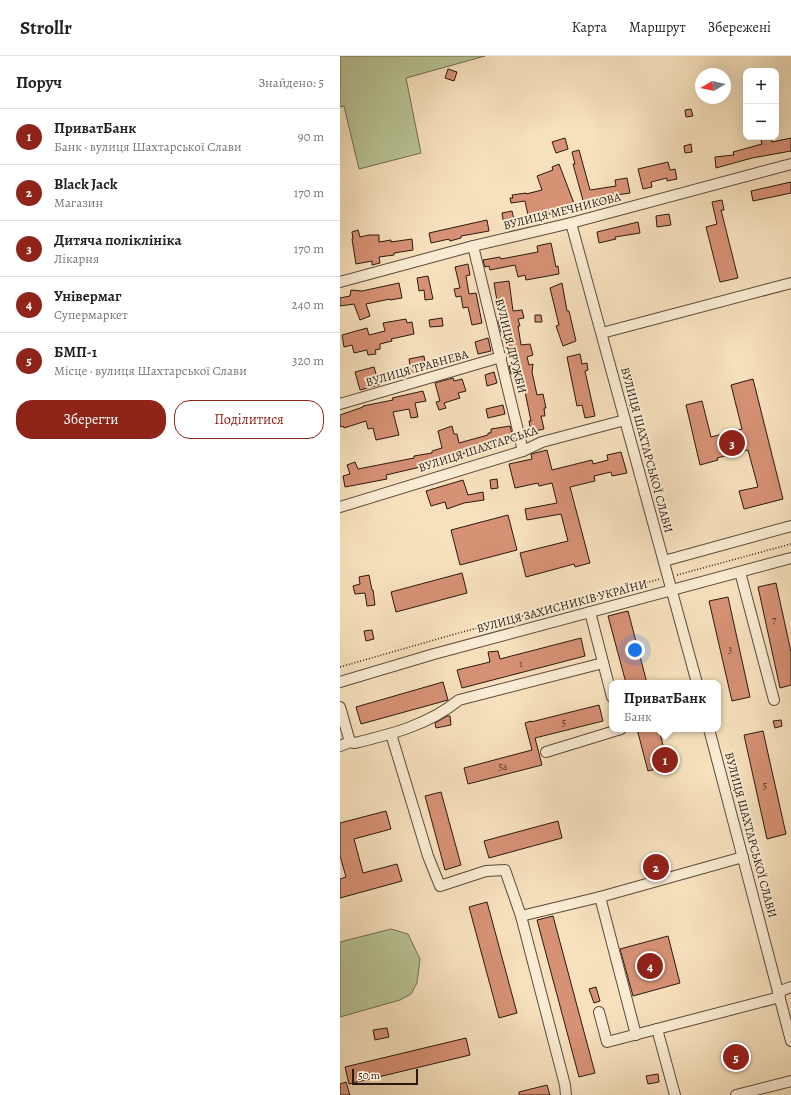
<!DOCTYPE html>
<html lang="uk">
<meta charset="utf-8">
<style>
:root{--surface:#fff;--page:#f2f2f2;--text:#222;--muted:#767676;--line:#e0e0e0;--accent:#8f2418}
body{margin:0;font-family:Alegreya,serif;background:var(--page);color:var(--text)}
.controls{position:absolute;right:12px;top:12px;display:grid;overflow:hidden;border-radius:8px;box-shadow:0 4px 16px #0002}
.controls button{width:36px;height:36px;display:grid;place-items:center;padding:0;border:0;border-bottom:1px solid var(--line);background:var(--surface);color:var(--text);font:20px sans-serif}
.compass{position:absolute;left:355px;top:12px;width:36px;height:36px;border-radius:50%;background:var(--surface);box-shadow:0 4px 16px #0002;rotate:261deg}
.scale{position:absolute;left:12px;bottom:10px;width:66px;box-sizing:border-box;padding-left:4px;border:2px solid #2a1810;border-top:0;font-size:11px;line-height:14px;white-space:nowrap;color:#2a1810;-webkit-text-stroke:3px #faecd4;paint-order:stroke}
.you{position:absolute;left:295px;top:594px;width:14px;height:14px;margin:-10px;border:3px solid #fff;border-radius:50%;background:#1a73e8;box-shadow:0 0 0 6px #1a73e833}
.badge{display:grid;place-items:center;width:26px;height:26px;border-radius:50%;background:var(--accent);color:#fff;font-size:13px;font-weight:700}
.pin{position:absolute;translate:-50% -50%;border:2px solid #fff;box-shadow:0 1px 4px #0006}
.popup{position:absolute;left:269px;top:624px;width:112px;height:52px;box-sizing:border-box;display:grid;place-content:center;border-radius:8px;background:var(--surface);filter:drop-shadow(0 1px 3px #0005);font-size:13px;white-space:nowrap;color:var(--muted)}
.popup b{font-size:15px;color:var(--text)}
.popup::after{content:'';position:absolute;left:50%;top:100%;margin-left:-8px;border:8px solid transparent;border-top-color:var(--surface)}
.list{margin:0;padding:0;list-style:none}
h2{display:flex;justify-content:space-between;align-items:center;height:52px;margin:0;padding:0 16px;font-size:17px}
h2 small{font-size:13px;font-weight:400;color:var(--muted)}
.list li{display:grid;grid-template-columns:26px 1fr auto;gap:12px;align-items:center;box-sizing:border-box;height:56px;padding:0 16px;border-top:1px solid var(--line)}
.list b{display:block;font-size:15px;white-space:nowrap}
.list p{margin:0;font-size:13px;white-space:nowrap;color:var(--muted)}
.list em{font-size:13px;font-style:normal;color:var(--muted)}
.actions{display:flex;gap:8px;padding:12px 16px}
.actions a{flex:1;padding:9px 0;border:1px solid var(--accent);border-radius:16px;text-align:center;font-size:14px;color:var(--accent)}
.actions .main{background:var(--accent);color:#fff}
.map{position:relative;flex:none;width:451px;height:1039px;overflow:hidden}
header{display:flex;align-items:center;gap:24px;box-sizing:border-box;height:56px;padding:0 20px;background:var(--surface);border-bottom:1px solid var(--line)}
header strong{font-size:19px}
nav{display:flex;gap:22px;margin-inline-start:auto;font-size:14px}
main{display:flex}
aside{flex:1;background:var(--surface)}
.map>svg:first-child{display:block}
</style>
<header>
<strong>Strollr</strong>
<nav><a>Карта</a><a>Маршрут</a><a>Збережені</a></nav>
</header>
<main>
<aside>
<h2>Поруч<small>Знайдено: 5</small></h2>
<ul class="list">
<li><span class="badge">1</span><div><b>ПриватБанк</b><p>Банк · вулиця Шахтарської Слави</p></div><em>90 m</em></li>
<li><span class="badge">2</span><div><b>Black Jack</b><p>Магазин</p></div><em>170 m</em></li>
<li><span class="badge">3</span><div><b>Дитяча поліклініка</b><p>Лікарня</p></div><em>170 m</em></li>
<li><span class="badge">4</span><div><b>Універмаг</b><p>Супермаркет</p></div><em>240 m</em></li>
<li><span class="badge">5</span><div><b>БМП-1</b><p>Місце · вулиця Шахтарської Слави</p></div><em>320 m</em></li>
</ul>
<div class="actions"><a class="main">Зберегти</a><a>Поділитися</a></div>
</aside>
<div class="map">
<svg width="451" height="1039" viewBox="0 0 451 1039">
<rect width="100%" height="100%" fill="#f7e1bd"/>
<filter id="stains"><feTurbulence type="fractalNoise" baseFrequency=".005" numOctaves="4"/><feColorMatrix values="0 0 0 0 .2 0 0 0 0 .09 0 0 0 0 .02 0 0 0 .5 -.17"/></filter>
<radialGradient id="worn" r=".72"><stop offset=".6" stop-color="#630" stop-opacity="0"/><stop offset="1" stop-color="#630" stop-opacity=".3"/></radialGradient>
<!-- green -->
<g fill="#b8c495" stroke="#716e52">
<polygon points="0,0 145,0 66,22 81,97 19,113 4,50 0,51"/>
<polygon points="51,873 68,878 80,903 77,927 71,938 60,944 0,961 0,886"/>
</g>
<!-- building -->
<g fill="#d79175" stroke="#2a1810">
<polygon points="108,13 117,16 114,25 105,22"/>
<polygon points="351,53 353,60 346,61 345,54"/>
<polygon points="420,81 431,81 432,86 451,82 451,95 412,102 376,112 375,101 394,99 393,96 422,88"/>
<polygon points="225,82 228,93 216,97 212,86"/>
<polygon points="351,88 352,96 345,97 344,90"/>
<polygon points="239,94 250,134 276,130 275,124 287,122 290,137 277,139 278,143 244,148 233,108 235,108 232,96"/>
<polygon points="328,106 330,114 335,113 337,123 327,125 327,122 311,126 312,131 303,133 298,113"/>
<polygon points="219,108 235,150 222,154 222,156 198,160 199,162 189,164 185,145 171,147 170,142 173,142 172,139 186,137 186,138 202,134 197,120 213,114 212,111"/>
<polygon points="451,126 451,137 413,145 411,135"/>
<polygon points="382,144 384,154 381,154 398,222 380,226 366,171 377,168 372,146"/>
<polygon points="172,155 175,168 164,170 162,157"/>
<polygon points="329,158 331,169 317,171 316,160"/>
<polygon points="147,164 149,175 121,180 121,182 110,185 109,183 91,187 89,177"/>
<polygon points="298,166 300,177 275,181 276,183 259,187 257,176"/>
<polygon points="18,174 20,181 29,179 39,179 39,186 51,184 51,186 72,183 73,194 54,197 54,199 39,201 40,207 32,209 32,205 16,208 12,183 13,183 12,176"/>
<polygon points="211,187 216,211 218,210 219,218 186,224 185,219 178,221 175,209 150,214 149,210 145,211 143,204 160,201 161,203 198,196 197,190"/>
<polygon points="128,208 130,219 126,220 129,238 136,237 142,267 132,269 128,251 123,252 121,240 116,241 114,233 120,232 115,211"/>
<polygon points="88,220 93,243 85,244 84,234 79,235 77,222"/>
<polygon points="169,225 173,255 182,254 184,262 178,263 180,270 178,270 181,289 190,288 193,299 187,301 189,309 193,308 192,316 197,339 203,338 206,352 204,352 205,360 201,360 204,373 191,376 189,365 191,365 184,331 180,332 176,317 171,318 169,310 173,309 169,289 166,275 161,276 158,264 162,263 158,244 157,245 154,227"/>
<polygon points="59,227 62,242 50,244 50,243 26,248 30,260 20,264 14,248 0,250 0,242 10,240 11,234 22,235"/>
<polygon points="222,227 227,255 229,255 236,285 223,290 216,270 219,269 210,232"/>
<polygon points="195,259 201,259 202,266 195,266"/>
<polygon points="102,262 103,270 90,271 89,264"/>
<polygon points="66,263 67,267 72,266 74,278 51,283 52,285 40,288 40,293 35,294 36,298 28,299 27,294 14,297 12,289 4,291 2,279 27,272 29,279 45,275 43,267"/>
<polygon points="148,282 151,295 138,298 135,286"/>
<polygon points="240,298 242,308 247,307 248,314 245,315 255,360 245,362 242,349 237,350 227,301"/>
<polygon points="84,300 86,314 71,317 69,303"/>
<polygon points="34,311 39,329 20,334 15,316"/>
<polygon points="154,316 157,327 147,330 145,319"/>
<polygon points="113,322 114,325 122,323 126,335 118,337 120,342 104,347 106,352 99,354 96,346 100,345 95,327"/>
<polygon points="413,323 443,443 404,453 399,435 418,431 408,394 377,402 378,404 360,409 346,349 362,345 371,381 402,373 391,329"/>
<polygon points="83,335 86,345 75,347 78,361 71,362 69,353 53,356 59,379 36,384 33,372 28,373 26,365 4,372 3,370 0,371 0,359 23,351 23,350 53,344 52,342"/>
<polygon points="163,349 165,358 148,362 146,353"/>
<polygon points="112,370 114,378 117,378 119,387 148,379 148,377 151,377 151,373 170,370 174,386 130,394 131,396 88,405 89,409 46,419 47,423 5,431 3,420 10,418 7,409 15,406 18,413 74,402 74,400 92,397 92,395 102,392 98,375"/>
<polygon points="207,394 212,414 252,404 253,408 268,404 267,399 281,396 287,417 272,420 271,416 254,420 255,425 230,431 250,507 235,511 234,508 186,521 180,497 228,485 221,458 187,464 185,453 217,447 212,427 199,430 198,427 175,432 169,408 192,403 191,398"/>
<polygon points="157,423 158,432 151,433 150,424"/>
<polygon points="123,424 128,439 143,436 144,444 124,447 107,453 105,446 91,450 86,435"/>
<polygon points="168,459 177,494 120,509 111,474"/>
<polygon points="122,517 127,537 56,556 51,536"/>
<polygon points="29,519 32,534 33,534 35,549 27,550 25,537 15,538 13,530 20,528 19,521"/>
<polygon points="436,527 451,596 451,629 440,632 418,531"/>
<polygon points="388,541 410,641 392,645 369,545"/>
<polygon points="288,555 307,627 286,627 268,560"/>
<polygon points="32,574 34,583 26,585 24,575"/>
<polygon points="241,582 245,600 122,632 117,614 150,606 148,596 158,595 160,603"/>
<polygon points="103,626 108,644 21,668 16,651"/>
<polygon points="259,649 263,665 195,682 202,709 128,728 124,712 192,694 185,667 191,665 191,666"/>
<polygon points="107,660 110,660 111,669 96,672 95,667"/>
<polygon points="441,664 442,670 435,672 433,665"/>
<polygon points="297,673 319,673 328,710 308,715"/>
<polygon points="423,675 446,778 427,783 404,679"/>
<polygon points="101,736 121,809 105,814 85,740"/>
<polygon points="46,755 51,773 14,783 23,817 57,808 62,825 0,842 0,823 6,821 0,800 0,767"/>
<polygon points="218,765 222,782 149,802 144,785"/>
<polygon points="147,846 177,957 159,962 129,851"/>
<polygon points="213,860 255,1017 239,1021 197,864"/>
<polygon points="328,880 340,927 293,940 280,893"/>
<polygon points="256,931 260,945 254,947 249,933"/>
<polygon points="47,972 49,981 35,984 33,974"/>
<polygon points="126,982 130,999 9,1028 5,1011"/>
<polygon points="318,1018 319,1026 308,1028 306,1020"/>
<polygon points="6,1026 10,1039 0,1039 0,1028"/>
<polygon points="207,1029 210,1039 179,1039 179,1036"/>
</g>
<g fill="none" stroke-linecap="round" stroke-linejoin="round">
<defs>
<g id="minor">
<polyline points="231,167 357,627"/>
<polyline points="133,190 183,395"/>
<polyline points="0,226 133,190 231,167 451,108"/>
<polyline points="262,277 451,227"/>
<polyline points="0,348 161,301"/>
<polyline points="0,451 183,395 202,386 285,364"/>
<polyline points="324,505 451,470"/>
<polyline points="400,516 434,644"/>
<polyline points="250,556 272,641"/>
<polyline points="0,626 94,598 451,502"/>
<polyline points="0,651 10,686"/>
<polyline points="369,673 451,985"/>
<polyline points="51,678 88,800 100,830 146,815 165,814 181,860 225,1029 226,1039"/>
<path d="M0,690L10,686L15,687C52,678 88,669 119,644L263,607"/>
<polyline points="206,696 281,673"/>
<polyline points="260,841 296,979"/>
<polyline points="181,860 260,841 403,801"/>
<polyline points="438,936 451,931"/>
<polyline points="259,956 267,986 317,973"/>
<polyline points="335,1039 317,973 440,941"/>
<polyline points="396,1039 451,1025"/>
</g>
</defs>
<!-- minor casing -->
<use href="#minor" stroke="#5d4a3b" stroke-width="12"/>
<!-- path -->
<g stroke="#2a1810" stroke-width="1.5" stroke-dasharray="1 2" stroke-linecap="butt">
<polyline points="337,519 451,488"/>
<polyline points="0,611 115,578 320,523"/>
</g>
<!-- minor -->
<use href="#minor" stroke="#faecd4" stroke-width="10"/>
</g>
<g text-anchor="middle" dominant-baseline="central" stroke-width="4" stroke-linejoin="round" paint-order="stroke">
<!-- number labels -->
<g font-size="10" fill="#553629">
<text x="434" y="563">7</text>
<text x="390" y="593">3</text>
<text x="181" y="607">1</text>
<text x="224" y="666">5</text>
<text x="163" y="710">5а</text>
<text x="425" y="729">5</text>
</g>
<!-- street labels -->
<g font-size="12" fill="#2a1810" stroke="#faecd4">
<text transform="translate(222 155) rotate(-14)">ВУЛИЦЯ МЕЧНИКОВА</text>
<text transform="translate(171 290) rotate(76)">ВУЛИЦЯ ДРУЖБИ</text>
<text transform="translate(77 312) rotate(-16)">ВУЛИЦЯ ТРАВНЕВА</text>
<text transform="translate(138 393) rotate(-18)">ВУЛИЦЯ ШАХТАРСЬКА</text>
<text transform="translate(307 394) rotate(75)">ВУЛИЦЯ ШАХТАРСЬКОЇ СЛАВИ</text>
<text transform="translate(222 550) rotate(-15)">ВУЛИЦЯ ЗАХИСНИКІВ УКРАЇНИ</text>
<text transform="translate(411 779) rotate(75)">ВУЛИЦЯ ШАХТАРСЬКОЇ СЛАВИ</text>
</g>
</g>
<rect width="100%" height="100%" filter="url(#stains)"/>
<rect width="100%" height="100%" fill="url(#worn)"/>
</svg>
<div class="controls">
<button>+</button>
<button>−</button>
</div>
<svg class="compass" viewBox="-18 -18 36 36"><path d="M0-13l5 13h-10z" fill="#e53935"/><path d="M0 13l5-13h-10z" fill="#767676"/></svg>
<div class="scale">50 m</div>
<div class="you"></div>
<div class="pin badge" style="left:325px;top:704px">1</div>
<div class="popup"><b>ПриватБанк</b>Банк</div>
<div class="pin badge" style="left:316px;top:811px">2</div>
<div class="pin badge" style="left:392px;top:387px">3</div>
<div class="pin badge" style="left:310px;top:910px">4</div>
<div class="pin badge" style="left:396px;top:1001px">5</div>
</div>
</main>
